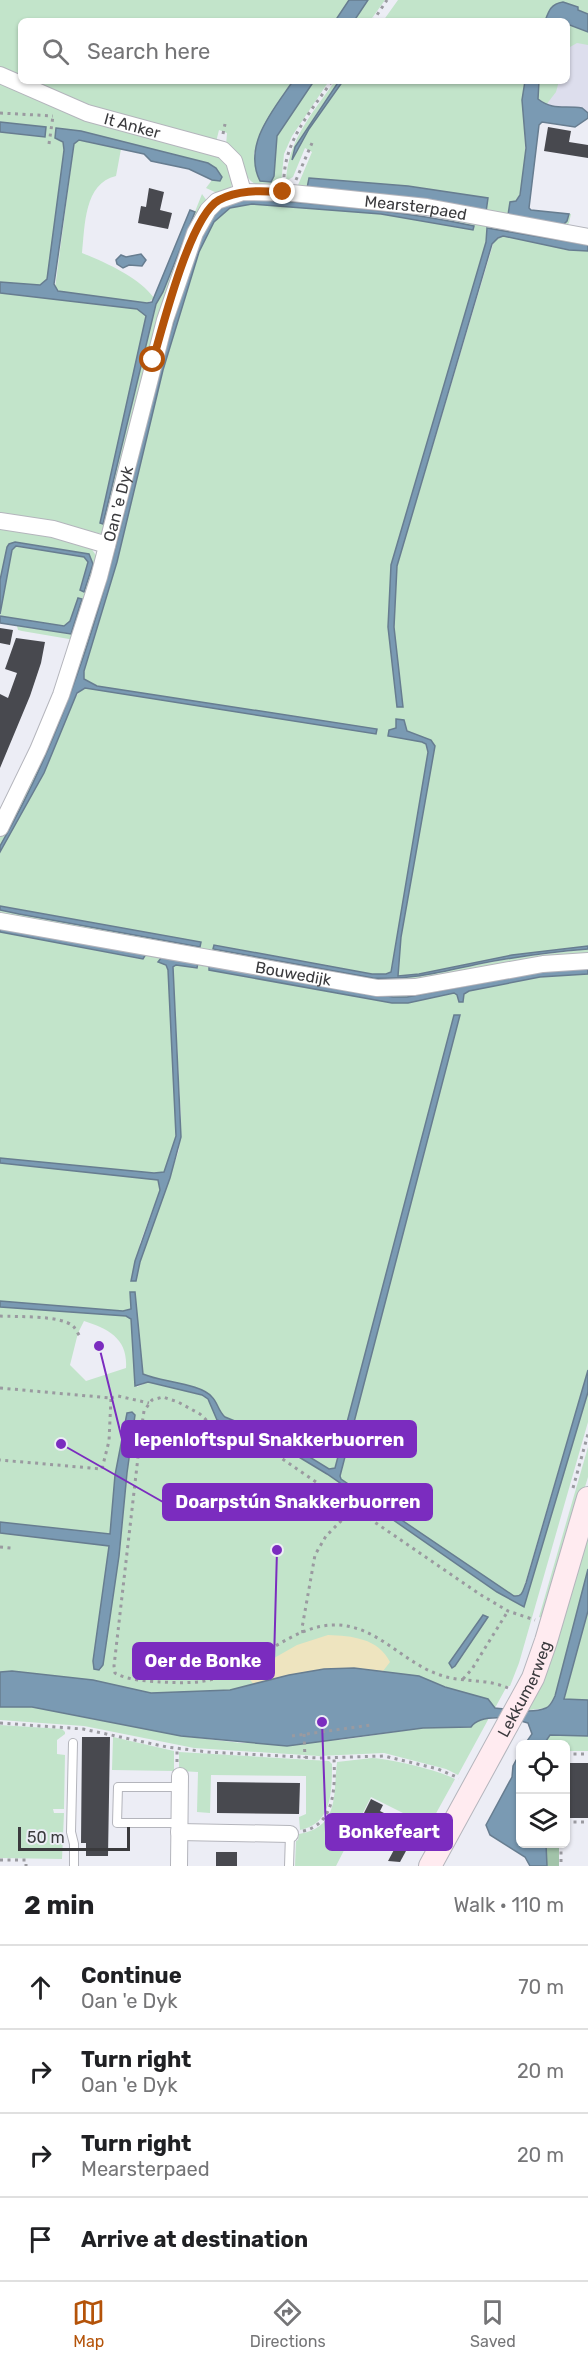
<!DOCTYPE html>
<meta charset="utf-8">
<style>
:root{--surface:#fff;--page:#f6f6f6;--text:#202124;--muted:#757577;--line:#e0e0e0;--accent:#b45309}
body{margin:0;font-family:Rubik,sans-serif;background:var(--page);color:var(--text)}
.controls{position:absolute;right:18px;bottom:18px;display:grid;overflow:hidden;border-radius:9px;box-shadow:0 2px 4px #0004}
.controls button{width:54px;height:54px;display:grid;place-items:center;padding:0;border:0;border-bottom:2px solid var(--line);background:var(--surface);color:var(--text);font:30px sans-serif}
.scale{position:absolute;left:18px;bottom:15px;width:112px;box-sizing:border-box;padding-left:6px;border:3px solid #3a3a3d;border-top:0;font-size:16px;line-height:21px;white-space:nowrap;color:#3a3a3d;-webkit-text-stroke:4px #ecedf5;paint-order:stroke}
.stop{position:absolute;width:18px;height:18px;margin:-14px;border:4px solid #b45309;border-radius:50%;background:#fff}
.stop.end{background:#b45309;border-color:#fff;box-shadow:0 2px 6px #0008}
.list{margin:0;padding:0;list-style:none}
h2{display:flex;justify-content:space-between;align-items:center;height:78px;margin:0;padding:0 24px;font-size:26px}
h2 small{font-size:20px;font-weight:400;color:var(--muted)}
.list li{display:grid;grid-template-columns:39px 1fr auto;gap:18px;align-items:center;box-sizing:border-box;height:84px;padding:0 24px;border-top:2px solid var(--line)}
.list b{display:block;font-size:22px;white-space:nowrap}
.list p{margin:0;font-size:20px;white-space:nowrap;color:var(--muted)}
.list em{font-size:20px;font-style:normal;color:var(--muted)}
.icon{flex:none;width:33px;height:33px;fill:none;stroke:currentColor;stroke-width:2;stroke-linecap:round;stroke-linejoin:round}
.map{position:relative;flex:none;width:588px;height:1866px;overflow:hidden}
.search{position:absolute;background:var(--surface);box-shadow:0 2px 4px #0004;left:18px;right:18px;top:18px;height:66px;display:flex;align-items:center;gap:15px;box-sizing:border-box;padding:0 21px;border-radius:9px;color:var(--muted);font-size:22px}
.sheet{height:414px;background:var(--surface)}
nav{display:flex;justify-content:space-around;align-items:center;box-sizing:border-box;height:84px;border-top:2px solid var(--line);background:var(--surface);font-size:16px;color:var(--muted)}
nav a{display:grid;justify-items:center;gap:3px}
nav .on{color:var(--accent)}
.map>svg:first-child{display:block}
</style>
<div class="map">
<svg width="588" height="1866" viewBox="0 0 588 1866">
<rect width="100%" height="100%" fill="#ecedf5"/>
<!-- built -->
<polygon fill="#dddeed" points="567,24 588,32 588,113 582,108 558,109 546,105 539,81 567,81"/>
<!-- green -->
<g fill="#c2e4ca" fill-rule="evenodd">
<polygon points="0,0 349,0 335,21 21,21 21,78 0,68"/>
<polygon points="368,0 385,0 370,21 354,21"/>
<path d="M398,0H588V14C565,4 557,0 545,21H383Z"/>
<polygon points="567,24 588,32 588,45 577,43 570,47 567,55"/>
<path d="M0,81L219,155C228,164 235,175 231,188L217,193L206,188L212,180H220L208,163L81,131L60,139L63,142L64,150L47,280L40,285L35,286L0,282V132L45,137L46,128L0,122Z"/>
<path d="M28,81H293C277,104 260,126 254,154L274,176L277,136L314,81H329L292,136L284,154L281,184C254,201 237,163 226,145L227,133L219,130L216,142L114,115Z"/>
<path d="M335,81H339L313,119L293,159L309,129L343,81H525C520,119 531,157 520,194C518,202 512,209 508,215L567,221L569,214H571L569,223L564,229L302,190L298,185L312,152L305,148L293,177L286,181C288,140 312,114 335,81ZM309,178L408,186L488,199L307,188Z"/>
<polygon points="539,81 559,81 556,92 546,105 538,99"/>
<path d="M79,140L121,149L116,176C84,183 85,226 82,253C105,262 140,278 154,298L147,303L62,293L55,288L74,144Z"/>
<polygon points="202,194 207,201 104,534 0,518 0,293 137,309 146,316 100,523 156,304 163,292"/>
<polygon points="234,197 401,207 588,241 588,245 487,228 486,242 391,565 388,626 403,707 394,627 397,566 494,241 503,236 569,250 588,251 588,946 512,955 419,974 398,976 401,937 431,740 410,733 396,720 396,728 391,731 422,742 426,744 428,752 391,972 386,974 372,974 214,945 213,949 373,978 400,979 512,958 588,949 588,956 394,983 0,916 0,910 200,947 201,942 0,906 0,852 44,773 74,699 81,690 89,688 376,734 376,729 97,686 84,679 84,671 117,562 163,370 199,252 214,222 230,208 252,204 381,214 473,230 474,226 430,216 382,210 270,201 239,200 210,219 159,369 112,562 76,684 40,771 0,846 0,836 18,802 205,222"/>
<polygon points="0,525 52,533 91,548 97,557 75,640 22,631 18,630 17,626 71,634 82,599 78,598 70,621 64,626 1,617 0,614 12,549 16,546 84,557 88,562 80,590 84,592 89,554 15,542 0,580"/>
<polygon points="0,932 142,959 145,955 439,991 407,997 393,997 209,970 392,1003 454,993 457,995 459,1002 463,1002 464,994 469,991 540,977 588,974 588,1370 522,1594 514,1596 340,1479 340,1476 460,1015 454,1015 336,1464 335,1468 329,1469 282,1440 225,1417 219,1412 212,1396 143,1374 135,1292 130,1293 131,1309 123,1311 0,1301 0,1163 158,1180 160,1190 140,1243 136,1281 140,1262 179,1150 181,1120 173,967 176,965 197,967 198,964 159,962 166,965 168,970 176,1136 164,1172 154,1173 0,1158"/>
<path d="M0,1307L127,1316L131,1319L137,1387L148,1382L201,1395L208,1399L218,1420L284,1448L327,1474L497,1592L524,1607L588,1392V1422L519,1663L510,1686H507L495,1708L419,1676L354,1668L230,1690L151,1693L93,1680L12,1671L0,1672V1533L109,1546L93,1661V1666L101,1670L119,1556L127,1473L135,1415L127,1413L115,1475L110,1534L0,1522ZM84,1321C109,1329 128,1339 126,1368L86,1381L70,1365L78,1333Z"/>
<polygon points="588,1447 588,1477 545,1619 539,1617"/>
<polygon points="588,1523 588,1569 555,1696 547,1708 529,1710 557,1638"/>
<polygon points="588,1611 588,1700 564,1700"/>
<polygon points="0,1707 32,1707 181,1736 241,1743 341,1740 423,1728 471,1727 475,1722 489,1718 458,1775 446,1769 384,1753 319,1756 194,1748 84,1726 0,1720"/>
<polygon points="0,1725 62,1729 65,1732 65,1734 57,1740 57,1754 65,1755 64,1809 53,1809 54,1813 64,1813 62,1859 0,1858"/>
<polygon points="550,1735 588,1736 588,1751 566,1751 566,1744 544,1744"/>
<polygon points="113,1737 174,1751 174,1771 112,1770"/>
<path d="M179,1752L329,1761L332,1764C332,1791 332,1824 300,1830L299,1817L306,1814V1776L211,1775L210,1813L197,1812L198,1772L179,1771Z"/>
<path d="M372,1758C391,1759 438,1770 455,1779L429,1826L371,1797L336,1866H295L296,1841L298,1840L299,1834C340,1827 333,1794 337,1762Z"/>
</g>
<!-- forest -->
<polygon fill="#a1c3a9" points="546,1844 559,1844 559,1866 547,1866"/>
<!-- sand -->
<path fill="#eee4bf" d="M328,1635C352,1636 378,1638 390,1662L383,1671C338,1666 298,1672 254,1685L246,1674L297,1645Z"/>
<!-- water -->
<g fill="#7a9ab3" stroke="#677d90" stroke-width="1.5">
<polygon points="349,0 368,0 354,21 335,21"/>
<path d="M563,2L578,7V10L588,14V32L567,24V21H545C549,10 551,4 563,2Z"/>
<path d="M293,81H314L277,136L274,176L271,182L260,181C242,145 274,109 293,81Z"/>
<polygon points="339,81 343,81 309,129 292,160 295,147"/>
<path d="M525,81H539L538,99C553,111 565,105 582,108L588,113V118L575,127L542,122L539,125L529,208L531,210L569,214L567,221L562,226L508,215L510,202L516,201L520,195L526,148L522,100Z"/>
<polygon points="0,122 46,127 45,137 0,132"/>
<polygon points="56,128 81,131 208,163 216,168 222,177 220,181 212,180 189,169 151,161 144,154 79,140 74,144 54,284 58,291 147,303 152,302 190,210 195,212 163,292 156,304 103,524 100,523 146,316 137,309 0,293 0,282 40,285 47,279 64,150 63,142 55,138"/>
<polygon points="309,178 408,186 488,198 486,212 307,188"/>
<path d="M252,199C327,205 401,210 474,226L473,230L381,214L252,204L230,208L214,222L199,252L163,370L117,562L84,671V679L97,686L377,729L376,734L85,688L77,693L44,773L0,852V846C68,727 103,604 134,472C148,413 163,355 181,297C189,271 196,244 210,220C219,205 236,201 252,199Z"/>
<polygon points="487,228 588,245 588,251 569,250 503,236 498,238 492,244 397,566 394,627 403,707 397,707 388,627 391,565 486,242"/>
<polygon points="141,254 146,260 142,266 129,265 123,268 117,264 116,260 121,255 126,257"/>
<polygon points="15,542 89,554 93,564 84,592 80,590 88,562 84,557 16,546 12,550 0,614 0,580 7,547 9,544"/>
<polygon points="78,598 82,599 71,634 0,623 0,616 64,626 70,621"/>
<path d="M396,719L404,720L407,731L431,740L435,746L401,937L398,976L419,974L512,955L588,946V949C551,952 514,957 478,964C441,972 411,980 373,978L213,949L214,945L372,974H386L391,972L428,752L426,744L422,742L388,736L389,730L396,728Z"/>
<polygon points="0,906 201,942 200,947 19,914 0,910"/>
<polygon points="0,928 146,954 143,959 0,932"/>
<polygon points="161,958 198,963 197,968 176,965 173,967 181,1137 170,1178 140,1262 136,1281 131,1281 135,1261 160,1190 158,1180 0,1163 0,1158 154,1173 164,1172 176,1136 168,970 166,965 158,962"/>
<polygon points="209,965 393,997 407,997 541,972 588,968 588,974 540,977 469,991 464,994 463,1002 459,1002 457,995 454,993 408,1003 392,1003 209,970"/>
<path d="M454,1015H460L340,1476L341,1479L514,1596C523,1597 523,1590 526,1583L588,1370V1392L524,1607L497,1592L327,1474L284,1448L217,1420L208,1399L202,1395L148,1382L135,1386L131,1319L126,1316L0,1307V1301L123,1311L131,1309L130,1292H135L143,1374C160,1382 201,1383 212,1397C218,1403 218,1411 225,1417L282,1440L329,1469L335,1468Z"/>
<polygon points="127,1413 132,1412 135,1415 127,1473 119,1556 103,1665 99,1670 94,1669 93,1661 109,1546 0,1533 0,1522 110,1534 115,1475"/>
<path d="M588,1569V1611L564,1699L588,1700V1736L550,1735L544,1744H525L532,1734L528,1723C514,1718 481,1713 471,1727L423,1728L287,1746L181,1736L32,1707H0V1672L12,1671L93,1680L151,1693L230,1690L289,1675L324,1669L354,1668L419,1676L445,1687L488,1699L495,1708C509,1709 532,1714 546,1708C551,1706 553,1700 555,1696Z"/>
<polygon points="483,1615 488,1617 455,1666 452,1668 449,1663"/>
<polygon points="520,1753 520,1844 546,1844 547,1866 530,1866 525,1857 490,1835 486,1825 512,1777 513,1766"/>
</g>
<!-- building -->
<g fill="#48494f">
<polygon points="548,127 571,131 569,142 588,145 588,158 544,151"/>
<polygon points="149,188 164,192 160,210 172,213 168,229 138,223 141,206 146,207"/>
<polygon points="0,628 13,630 10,645 0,643"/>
<polygon points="16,638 45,642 41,663 30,696 0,768 0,694 8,698 17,673 5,669"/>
<polygon points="82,1737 110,1737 108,1856 86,1856 86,1843 81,1843"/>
<rect x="566" y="1763" width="22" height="55"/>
<polygon points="217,1782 300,1783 299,1814 217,1813"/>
<polygon points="371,1799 383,1805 380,1811 404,1823 394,1841 359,1823"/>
<polygon points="396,1846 406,1851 400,1862 388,1861"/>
<rect x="216" y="1852" width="21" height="14"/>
</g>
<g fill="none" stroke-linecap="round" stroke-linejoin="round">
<defs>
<g id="lane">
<polyline points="73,1743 71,1832 74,1844 74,1866"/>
<polyline points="180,1823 117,1823 118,1787 180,1787"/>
<polyline points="289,1866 290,1834"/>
</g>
<g id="street">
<path id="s1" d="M0,75L87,113L223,150L234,161L243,192"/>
<polyline points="0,521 53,529 107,545"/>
<path id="s2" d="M0,828L38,750L61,695L99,577L165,320L195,233L208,210L217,201L243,192L292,193L427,207L588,237"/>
<path id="s3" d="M0,921L377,988L415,987L543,964L588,961"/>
<polyline points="179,1832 290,1834"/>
<polyline points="179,1866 180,1776"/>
</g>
<g id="secondary">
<path id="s4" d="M430,1866L533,1678L546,1641L588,1498"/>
</g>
</defs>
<!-- lane casing -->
<use href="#lane" stroke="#b4b5bc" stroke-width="10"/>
<!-- street casing -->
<use href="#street" stroke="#b4b5bc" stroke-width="18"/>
<!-- secondary casing -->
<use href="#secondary" stroke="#b4b5bc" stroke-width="24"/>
<!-- path -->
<g stroke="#9a9aa0" stroke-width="3" stroke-dasharray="3 4.5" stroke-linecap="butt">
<polyline points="373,21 387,0"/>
<polyline points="0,113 53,116"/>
<polyline points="223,134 225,124"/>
<polyline points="49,144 53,116"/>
<path d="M284,177C286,139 311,111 332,81"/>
<polyline points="296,180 312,143"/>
<path d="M0,1316C17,1317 60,1315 73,1326C76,1329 78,1334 81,1338"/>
<polyline points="0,1388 111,1398 109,1441 102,1469 0,1460"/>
<polyline points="111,1398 118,1396 149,1403"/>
<polyline points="573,1488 588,1434"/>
<polyline points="0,1547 11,1548"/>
<polyline points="303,1633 302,1628 315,1555 326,1536 354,1508"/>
<polyline points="463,1679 472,1669 508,1611"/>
<path d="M508,1688C486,1678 462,1683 440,1675C403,1663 376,1624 334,1625C296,1625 258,1661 223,1676C203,1684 181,1683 160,1682C146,1681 127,1680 115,1673L114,1666L141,1431L144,1411L152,1400L163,1397L178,1402L200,1414L222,1435L269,1450L281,1458L481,1595L508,1611L535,1620"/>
<polyline points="0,1723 83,1729 167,1747 208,1752 319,1758 384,1756 438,1769 459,1778"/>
<polyline points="304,1734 305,1758"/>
<polyline points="292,1736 371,1725"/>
<polyline points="566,1754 588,1754"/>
<polyline points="177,1762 177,1749"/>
<polyline points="566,1822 588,1822"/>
<path d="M303,1831C336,1824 335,1785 334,1758"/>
<polyline points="561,1844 561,1866"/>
<polyline points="0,1860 26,1860 26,1866"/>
</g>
<!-- lane -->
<use href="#lane" stroke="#fff" stroke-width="8"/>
<!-- street -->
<use href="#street" stroke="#fff" stroke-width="16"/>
<!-- secondary -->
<use href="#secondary" stroke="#ffebf0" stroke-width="22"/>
</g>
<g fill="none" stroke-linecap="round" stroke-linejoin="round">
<!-- route -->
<path stroke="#b45309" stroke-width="8" d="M153,360C163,326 190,216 219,200C239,189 262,191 283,192"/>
</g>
<g text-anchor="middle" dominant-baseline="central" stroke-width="6" stroke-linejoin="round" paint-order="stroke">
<!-- street labels -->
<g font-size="16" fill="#3a3a3d" stroke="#ecedf5">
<text stroke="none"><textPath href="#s1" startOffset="142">It Anker</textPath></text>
<text stroke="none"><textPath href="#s2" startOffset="868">Mearsterpaed</textPath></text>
<text stroke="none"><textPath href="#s2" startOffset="346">Oan 'e Dyk</textPath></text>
<text stroke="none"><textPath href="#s3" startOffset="298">Bouwedijk</textPath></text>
<text stroke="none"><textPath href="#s4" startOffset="201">Lekkumerweg</textPath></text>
</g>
</g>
<!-- callouts -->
<path fill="none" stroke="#7b2cbf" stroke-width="2" d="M99 1346L122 1439M61 1444L163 1502M277 1550L274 1661M322 1722L326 1832"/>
<g fill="#7b2cbf" stroke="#ecedf5" stroke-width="2">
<circle cx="99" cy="1346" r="6"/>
<circle cx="61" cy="1444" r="6"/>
<circle cx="277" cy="1550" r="6"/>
<circle cx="322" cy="1722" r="6"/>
</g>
<g fill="#7b2cbf" stroke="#7b2cbf" stroke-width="2">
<rect x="122" y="1421" width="294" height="36" rx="6"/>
<rect x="163" y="1484" width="269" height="36" rx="6"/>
<rect x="133" y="1643" width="141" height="36" rx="6"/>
<rect x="326" y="1814" width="126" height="36" rx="6"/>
</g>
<g font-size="18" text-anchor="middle" font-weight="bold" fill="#fff">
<text x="269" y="1446">Iepenloftspul Snakkerbuorren</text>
<text x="298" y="1508">Doarpstún Snakkerbuorren</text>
<text x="203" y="1667">Oer de Bonke</text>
<text x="389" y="1838">Bonkefeart</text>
</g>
</svg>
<div class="controls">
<button><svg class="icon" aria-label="locate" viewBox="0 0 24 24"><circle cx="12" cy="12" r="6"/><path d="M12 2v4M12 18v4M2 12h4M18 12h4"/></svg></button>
<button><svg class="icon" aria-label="layers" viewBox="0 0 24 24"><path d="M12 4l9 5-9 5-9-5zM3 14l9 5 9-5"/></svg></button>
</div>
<div class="scale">50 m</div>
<div class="stop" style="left:153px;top:360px"></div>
<div class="stop end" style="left:283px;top:192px"></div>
<div class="search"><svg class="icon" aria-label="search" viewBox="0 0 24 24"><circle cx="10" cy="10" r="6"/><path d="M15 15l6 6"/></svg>Search here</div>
</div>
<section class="sheet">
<h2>2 min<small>Walk · 110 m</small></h2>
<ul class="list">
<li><svg class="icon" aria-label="ahead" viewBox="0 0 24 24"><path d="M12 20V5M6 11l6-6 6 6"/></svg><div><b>Continue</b><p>Oan 'e Dyk</p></div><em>70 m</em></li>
<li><svg class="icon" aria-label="right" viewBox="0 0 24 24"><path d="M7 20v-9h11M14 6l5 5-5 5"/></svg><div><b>Turn right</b><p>Oan 'e Dyk</p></div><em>20 m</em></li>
<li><svg class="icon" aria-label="right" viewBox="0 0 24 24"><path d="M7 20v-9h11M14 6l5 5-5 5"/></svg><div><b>Turn right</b><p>Mearsterpaed</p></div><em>20 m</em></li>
<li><svg class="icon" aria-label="arrive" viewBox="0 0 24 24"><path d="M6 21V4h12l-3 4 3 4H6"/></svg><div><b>Arrive at destination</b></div></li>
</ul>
</section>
<nav>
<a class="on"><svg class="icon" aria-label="map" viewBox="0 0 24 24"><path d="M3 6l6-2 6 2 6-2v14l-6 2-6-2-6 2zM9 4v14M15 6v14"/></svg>Map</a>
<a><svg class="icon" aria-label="directions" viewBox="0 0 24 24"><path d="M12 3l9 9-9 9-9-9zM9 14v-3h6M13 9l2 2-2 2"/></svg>Directions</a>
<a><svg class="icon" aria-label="saved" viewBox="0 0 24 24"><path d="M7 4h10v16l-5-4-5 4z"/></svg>Saved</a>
</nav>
